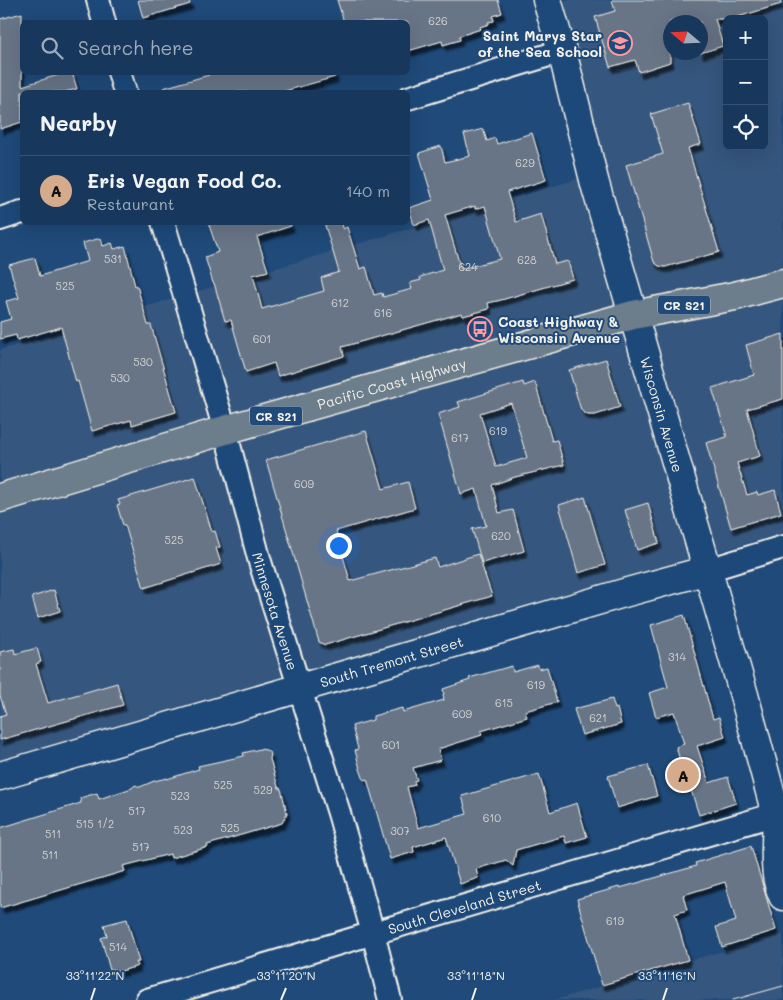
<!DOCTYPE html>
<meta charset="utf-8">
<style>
:root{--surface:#17385c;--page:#203f62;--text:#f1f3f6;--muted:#9eacbb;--line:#365272;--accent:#d6ab8b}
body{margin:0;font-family:Mali,sans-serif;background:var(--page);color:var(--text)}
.controls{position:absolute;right:15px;top:15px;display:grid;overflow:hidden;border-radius:8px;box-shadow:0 5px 20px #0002}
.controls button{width:45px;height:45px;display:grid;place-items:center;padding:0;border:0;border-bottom:1px solid var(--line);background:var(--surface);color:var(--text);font:25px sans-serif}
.compass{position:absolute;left:663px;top:15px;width:45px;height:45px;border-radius:50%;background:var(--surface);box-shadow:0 5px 20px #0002;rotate:289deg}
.you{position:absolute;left:338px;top:545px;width:18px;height:18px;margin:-12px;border:4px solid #fff;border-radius:50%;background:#1a73e8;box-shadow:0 0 0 8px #1a73e833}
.badge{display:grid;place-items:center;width:32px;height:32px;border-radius:50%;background:var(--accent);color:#111;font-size:16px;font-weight:700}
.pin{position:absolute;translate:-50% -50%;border:2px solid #fff;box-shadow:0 1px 5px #0006}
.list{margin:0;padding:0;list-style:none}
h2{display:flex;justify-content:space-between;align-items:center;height:65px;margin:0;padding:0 20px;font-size:21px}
h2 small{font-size:16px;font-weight:400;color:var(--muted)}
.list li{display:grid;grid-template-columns:32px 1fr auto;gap:15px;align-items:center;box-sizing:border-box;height:70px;padding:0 20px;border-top:1px solid var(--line)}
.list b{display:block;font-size:19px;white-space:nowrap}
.list p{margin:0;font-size:16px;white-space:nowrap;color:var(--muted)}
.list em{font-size:16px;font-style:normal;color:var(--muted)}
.icon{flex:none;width:28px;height:28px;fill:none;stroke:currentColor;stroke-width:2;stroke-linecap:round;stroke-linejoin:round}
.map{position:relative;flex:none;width:783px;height:1000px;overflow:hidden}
.search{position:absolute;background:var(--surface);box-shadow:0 5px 20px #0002;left:20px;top:20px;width:390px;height:55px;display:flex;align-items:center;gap:12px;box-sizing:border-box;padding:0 18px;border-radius:8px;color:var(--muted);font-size:19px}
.panel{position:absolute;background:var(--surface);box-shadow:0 5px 20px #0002;left:20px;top:90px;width:390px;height:135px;border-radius:8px}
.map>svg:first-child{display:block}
</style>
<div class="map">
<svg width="783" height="1000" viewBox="0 0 783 1000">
<defs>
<filter id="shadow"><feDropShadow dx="3" dy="5.5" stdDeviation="1" flood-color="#0009"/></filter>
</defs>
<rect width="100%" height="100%" fill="#1f4a7a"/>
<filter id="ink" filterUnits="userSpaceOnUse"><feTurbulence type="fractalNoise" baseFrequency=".02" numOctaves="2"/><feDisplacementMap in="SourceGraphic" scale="10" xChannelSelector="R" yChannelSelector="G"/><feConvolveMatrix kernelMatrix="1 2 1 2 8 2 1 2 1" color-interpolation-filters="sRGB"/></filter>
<g filter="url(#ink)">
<!-- built -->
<g fill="#35577e" fill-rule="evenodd">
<path d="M558,0H783V533L0,760V350L607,170ZM727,19H764V146H727ZM670,22H700V52H670Z"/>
<polygon points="783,934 783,1000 554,1000 774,936"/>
</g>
<!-- building -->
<g fill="#687587" stroke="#f4f1e8" fill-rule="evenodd" filter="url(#shadow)">
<polygon points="138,0 189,0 190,4 143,18"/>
<polygon points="337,0 498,0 502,13 493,16 494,21 488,22 489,24 480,27 481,29 459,36 460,40 443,45 442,41 408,51 408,22 344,22"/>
<polygon points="612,0 780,0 781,4 731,19 715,19 723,46 700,53 700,22 670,22 670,62 639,72 635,60 610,67 595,17 615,11"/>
<polygon points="22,13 22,86 68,72 72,72 77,89 64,92 22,92 22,122 0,129 0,19"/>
<polygon points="208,72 334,72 335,77 281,92 164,92 163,88 209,75"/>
<polygon points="688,103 701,144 688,148 719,252 665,267 659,266 654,262 626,165 663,154 651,114"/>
<path d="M483,129L487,141L495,138L497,144L532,133L546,180L507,192L516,222L541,214L555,264L568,261L573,279L501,300L488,303L489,309L463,316L462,313L342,347L344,356L278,376L274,363L246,372L231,320L225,321L214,283H213L205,257L218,252L208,222H290L291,226L257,237L268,271L253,275L262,309L324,291L321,278L339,272L324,222H342L343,229L347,227L360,269L366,267L374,295L382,293L383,297L412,289L410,283L421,280L420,277L443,270L429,220L414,225L409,208L433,200L419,153L441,146L445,162L470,156L464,134ZM475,206V209L485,206L500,259L461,269L445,215Z"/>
<polygon points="101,238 103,246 112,243 114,249 125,246 135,286 137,286 148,325 151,325 176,412 132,425 131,420 92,431 78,381 76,382 61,327 17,340 16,335 0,339 0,322 11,319 6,301 19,298 9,265 35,258 40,276 88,261 83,243"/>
<polygon points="783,334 783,399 747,409 760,456 737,463 747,495 757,492 758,495 775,490 781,513 731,528 706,443 727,437 712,388 754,375 746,345"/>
<polygon points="606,359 620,407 595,415 588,415 583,412 581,410 569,370"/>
<path d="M523,382L524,386L535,382L552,441L557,440L564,465L515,477L492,485L499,513L513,510L524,551L482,563L472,529L486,526L476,489L461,494L438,414L460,407L458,402ZM511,403L527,458L496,467L480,413Z"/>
<polygon points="366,431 383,489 408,482 415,508 336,531 350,581 435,558 438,567 478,554 492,596 325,645 319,642 266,460"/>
<polygon points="195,477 212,532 215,531 220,547 216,548 221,564 144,588 125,525 123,525 117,505 120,504 118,500"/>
<polygon points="585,497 605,565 578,573 559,505"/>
<polygon points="648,503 659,543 637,550 625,510"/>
<polygon points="54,590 60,611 38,618 32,597"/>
<polygon points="684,615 713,719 719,717 725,737 697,746 709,783 728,777 736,803 699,815 691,790 689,790 676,747 684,744 674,712 656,717 649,693 668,687 651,625"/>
<polygon points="37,648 41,662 36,664 48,703 117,683 123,705 0,740 0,716 6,714 0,696 0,652 14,649 15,654"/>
<polygon points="538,665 539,669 547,667 557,702 525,711 527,717 481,731 482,735 438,749 441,760 413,768 417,780 414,781 415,785 407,787 418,828 467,814 462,796 539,774 550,812 577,803 587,837 566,843 564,836 516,850 513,866 506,860 476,869 478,878 460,884 446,837 413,847 414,852 390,859 367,779 364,780 360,769 355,750 358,749 352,726 373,720 373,716 402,708 403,712 444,700 443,694 444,694 443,689 470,680 469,678 512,666 513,672"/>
<polygon points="612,699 615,709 617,708 621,724 582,735 574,709"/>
<polygon points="260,749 266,750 271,754 270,759 278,787 281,789 287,813 282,823 207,845 208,847 171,858 170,854 123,866 125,871 115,874 0,908 0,828 81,803 80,798 97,793 99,799 132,788 135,785 140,787 154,781 167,778 167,779 199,769 198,766 244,756 243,753"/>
<polygon points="648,765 657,796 617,808 608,776"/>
<polygon points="751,846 776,930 722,947 716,927 736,921 725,882 683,895 687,910 675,914 688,960 602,985 577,899 619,887 620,888 696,866 695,863"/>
<polygon points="127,919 139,962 136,962 138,966 114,973 113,969 110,970 101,938 107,936 104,925"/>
</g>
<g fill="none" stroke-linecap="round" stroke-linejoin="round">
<defs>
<g id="street">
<polyline points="98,0 104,22"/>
<polyline points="119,72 125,92"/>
<polyline points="408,98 562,51"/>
<polyline points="0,219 22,212"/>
<path id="s1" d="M163,222L225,430L260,562L339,813L373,933L390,1000"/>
<polyline points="708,570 783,547"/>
<path id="s2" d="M147,1000L783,812"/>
</g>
<g id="secondary">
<path id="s3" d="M547,0L562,51L595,184L744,695L776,814C778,836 773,859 778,881C779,886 781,891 783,896"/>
<path id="s4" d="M0,776L624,593L708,570"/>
</g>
<g id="primary">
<path id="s5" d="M0,498L225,430L633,315L735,296L783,283"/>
</g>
</defs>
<!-- street casing -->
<use href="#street" stroke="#f4f1e8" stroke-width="26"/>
<!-- secondary casing -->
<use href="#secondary" stroke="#f4f1e8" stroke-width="31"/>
<!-- primary casing -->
<use href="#primary" stroke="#f4f1e8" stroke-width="31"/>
<!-- street -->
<use href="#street" stroke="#1f4a7a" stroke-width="22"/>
<!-- secondary -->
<use href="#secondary" stroke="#1f4a7a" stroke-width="28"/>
<!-- primary -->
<use href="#primary" stroke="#6c7d8c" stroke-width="28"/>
<!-- tram -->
<polyline stroke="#f4f1e8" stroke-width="1" points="733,1000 783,986"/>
</g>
</g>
<!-- ticks -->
<path fill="none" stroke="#f4f1e8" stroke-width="2" d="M91,1000L95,988M281,1000L286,988M472,1000L476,988M663,1000L667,988"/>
<!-- icons -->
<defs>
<symbol id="school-ring" viewBox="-11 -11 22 22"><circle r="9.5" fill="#1f4a7a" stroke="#ff9aa2" stroke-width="1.5"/><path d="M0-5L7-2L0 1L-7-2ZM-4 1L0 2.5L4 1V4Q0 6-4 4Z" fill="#ff9aa2"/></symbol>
<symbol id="bus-ring" viewBox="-11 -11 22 22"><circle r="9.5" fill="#1f4a7a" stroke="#ff9aa2" stroke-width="1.5"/><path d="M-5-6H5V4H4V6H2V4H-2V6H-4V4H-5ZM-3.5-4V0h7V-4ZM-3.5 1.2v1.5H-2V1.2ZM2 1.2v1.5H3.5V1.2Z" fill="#ff9aa2"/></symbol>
</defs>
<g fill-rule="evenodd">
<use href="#school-ring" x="606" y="29" width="28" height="28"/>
<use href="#bus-ring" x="466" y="315" width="28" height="28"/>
</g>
<g text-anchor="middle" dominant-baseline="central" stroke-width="4" stroke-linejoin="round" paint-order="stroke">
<!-- number labels -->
<g font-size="11" fill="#d1d2d0">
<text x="438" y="20">626</text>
<text x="525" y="162">629</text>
<text x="113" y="258">531</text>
<text x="527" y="259">628</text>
<text x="468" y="266">624</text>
<text x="65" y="285">525</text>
<text x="340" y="302">612</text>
<text x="383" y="312">616</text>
<text x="262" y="338">601</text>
<text x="143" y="361">530</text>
<text x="120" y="377">530</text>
<text x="498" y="430">619</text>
<text x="460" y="437">617</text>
<text x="304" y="483">609</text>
<text x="501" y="535">620</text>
<text x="174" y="539">525</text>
<text x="677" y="656">314</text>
<text x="536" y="684">619</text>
<text x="504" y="702">615</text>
<text x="462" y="713">609</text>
<text x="598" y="717">621</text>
<text x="391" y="744">601</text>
<text x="223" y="784">525</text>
<text x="263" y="789">529</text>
<text x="180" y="795">523</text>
<text x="137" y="810">517</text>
<text x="492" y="817">610</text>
<text x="95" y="823">515 1/2</text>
<text x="230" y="827">525</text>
<text x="183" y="829">523</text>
<text x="400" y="830">307</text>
<text x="53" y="833">511</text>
<text x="141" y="846">517</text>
<text x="50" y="854">511</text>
<text x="615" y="920">619</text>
<text x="118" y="946">514</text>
</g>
<!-- shield labels -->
<g fill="#1f4a7a" stroke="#b4bfc7" stroke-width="1">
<rect x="658" y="295.5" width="52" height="19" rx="4"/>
<rect x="250" y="406.5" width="52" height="19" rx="4"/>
</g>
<g font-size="12" font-weight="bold" fill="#f4f1e8">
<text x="684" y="305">CR S21</text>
<text x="276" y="416">CR S21</text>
</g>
<!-- poi labels -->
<g font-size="14" font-weight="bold" fill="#f4f1e8" stroke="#1f4a7a" text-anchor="end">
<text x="602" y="35">Saint Marys Star<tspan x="602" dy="16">of the Sea School</tspan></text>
<text x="498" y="321" text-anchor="start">Coast Highway &amp;<tspan x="498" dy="16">Wisconsin Avenue</tspan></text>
</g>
<!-- street labels -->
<g font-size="14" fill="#f4f1e8" stroke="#1f4a7a">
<text stroke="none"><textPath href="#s5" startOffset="408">Pacific Coast Highway</textPath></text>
<text stroke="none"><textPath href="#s3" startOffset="430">Wisconsin Avenue</textPath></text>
<text stroke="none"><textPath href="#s1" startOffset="405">Minnesota Avenue</textPath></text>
<text stroke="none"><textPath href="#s4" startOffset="408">South Tremont Street</textPath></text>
<text stroke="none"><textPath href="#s2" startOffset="331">South Cleveland Street</textPath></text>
</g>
</g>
<g font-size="12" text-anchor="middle" fill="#f4f1e8" stroke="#1f4a7a" stroke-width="4" stroke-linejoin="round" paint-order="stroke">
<text x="95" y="980">33°11'22"N</text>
<text x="286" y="980">33°11'20"N</text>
<text x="476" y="980">33°11'18"N</text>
<text x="667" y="980">33°11'16"N</text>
</g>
</svg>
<div class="controls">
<button>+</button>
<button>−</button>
<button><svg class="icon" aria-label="locate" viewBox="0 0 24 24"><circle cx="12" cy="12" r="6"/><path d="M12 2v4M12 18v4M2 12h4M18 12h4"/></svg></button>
</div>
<svg class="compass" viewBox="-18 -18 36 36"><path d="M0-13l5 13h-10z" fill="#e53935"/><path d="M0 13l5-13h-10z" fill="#9eacbb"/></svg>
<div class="you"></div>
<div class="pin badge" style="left:683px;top:775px">A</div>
<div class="search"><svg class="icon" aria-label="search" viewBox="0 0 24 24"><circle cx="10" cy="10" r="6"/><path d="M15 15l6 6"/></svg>Search here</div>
<section class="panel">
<h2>Nearby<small></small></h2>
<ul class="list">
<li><span class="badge">A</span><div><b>Eris Vegan Food Co.</b><p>Restaurant</p></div><em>140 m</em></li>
</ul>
</section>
</div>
